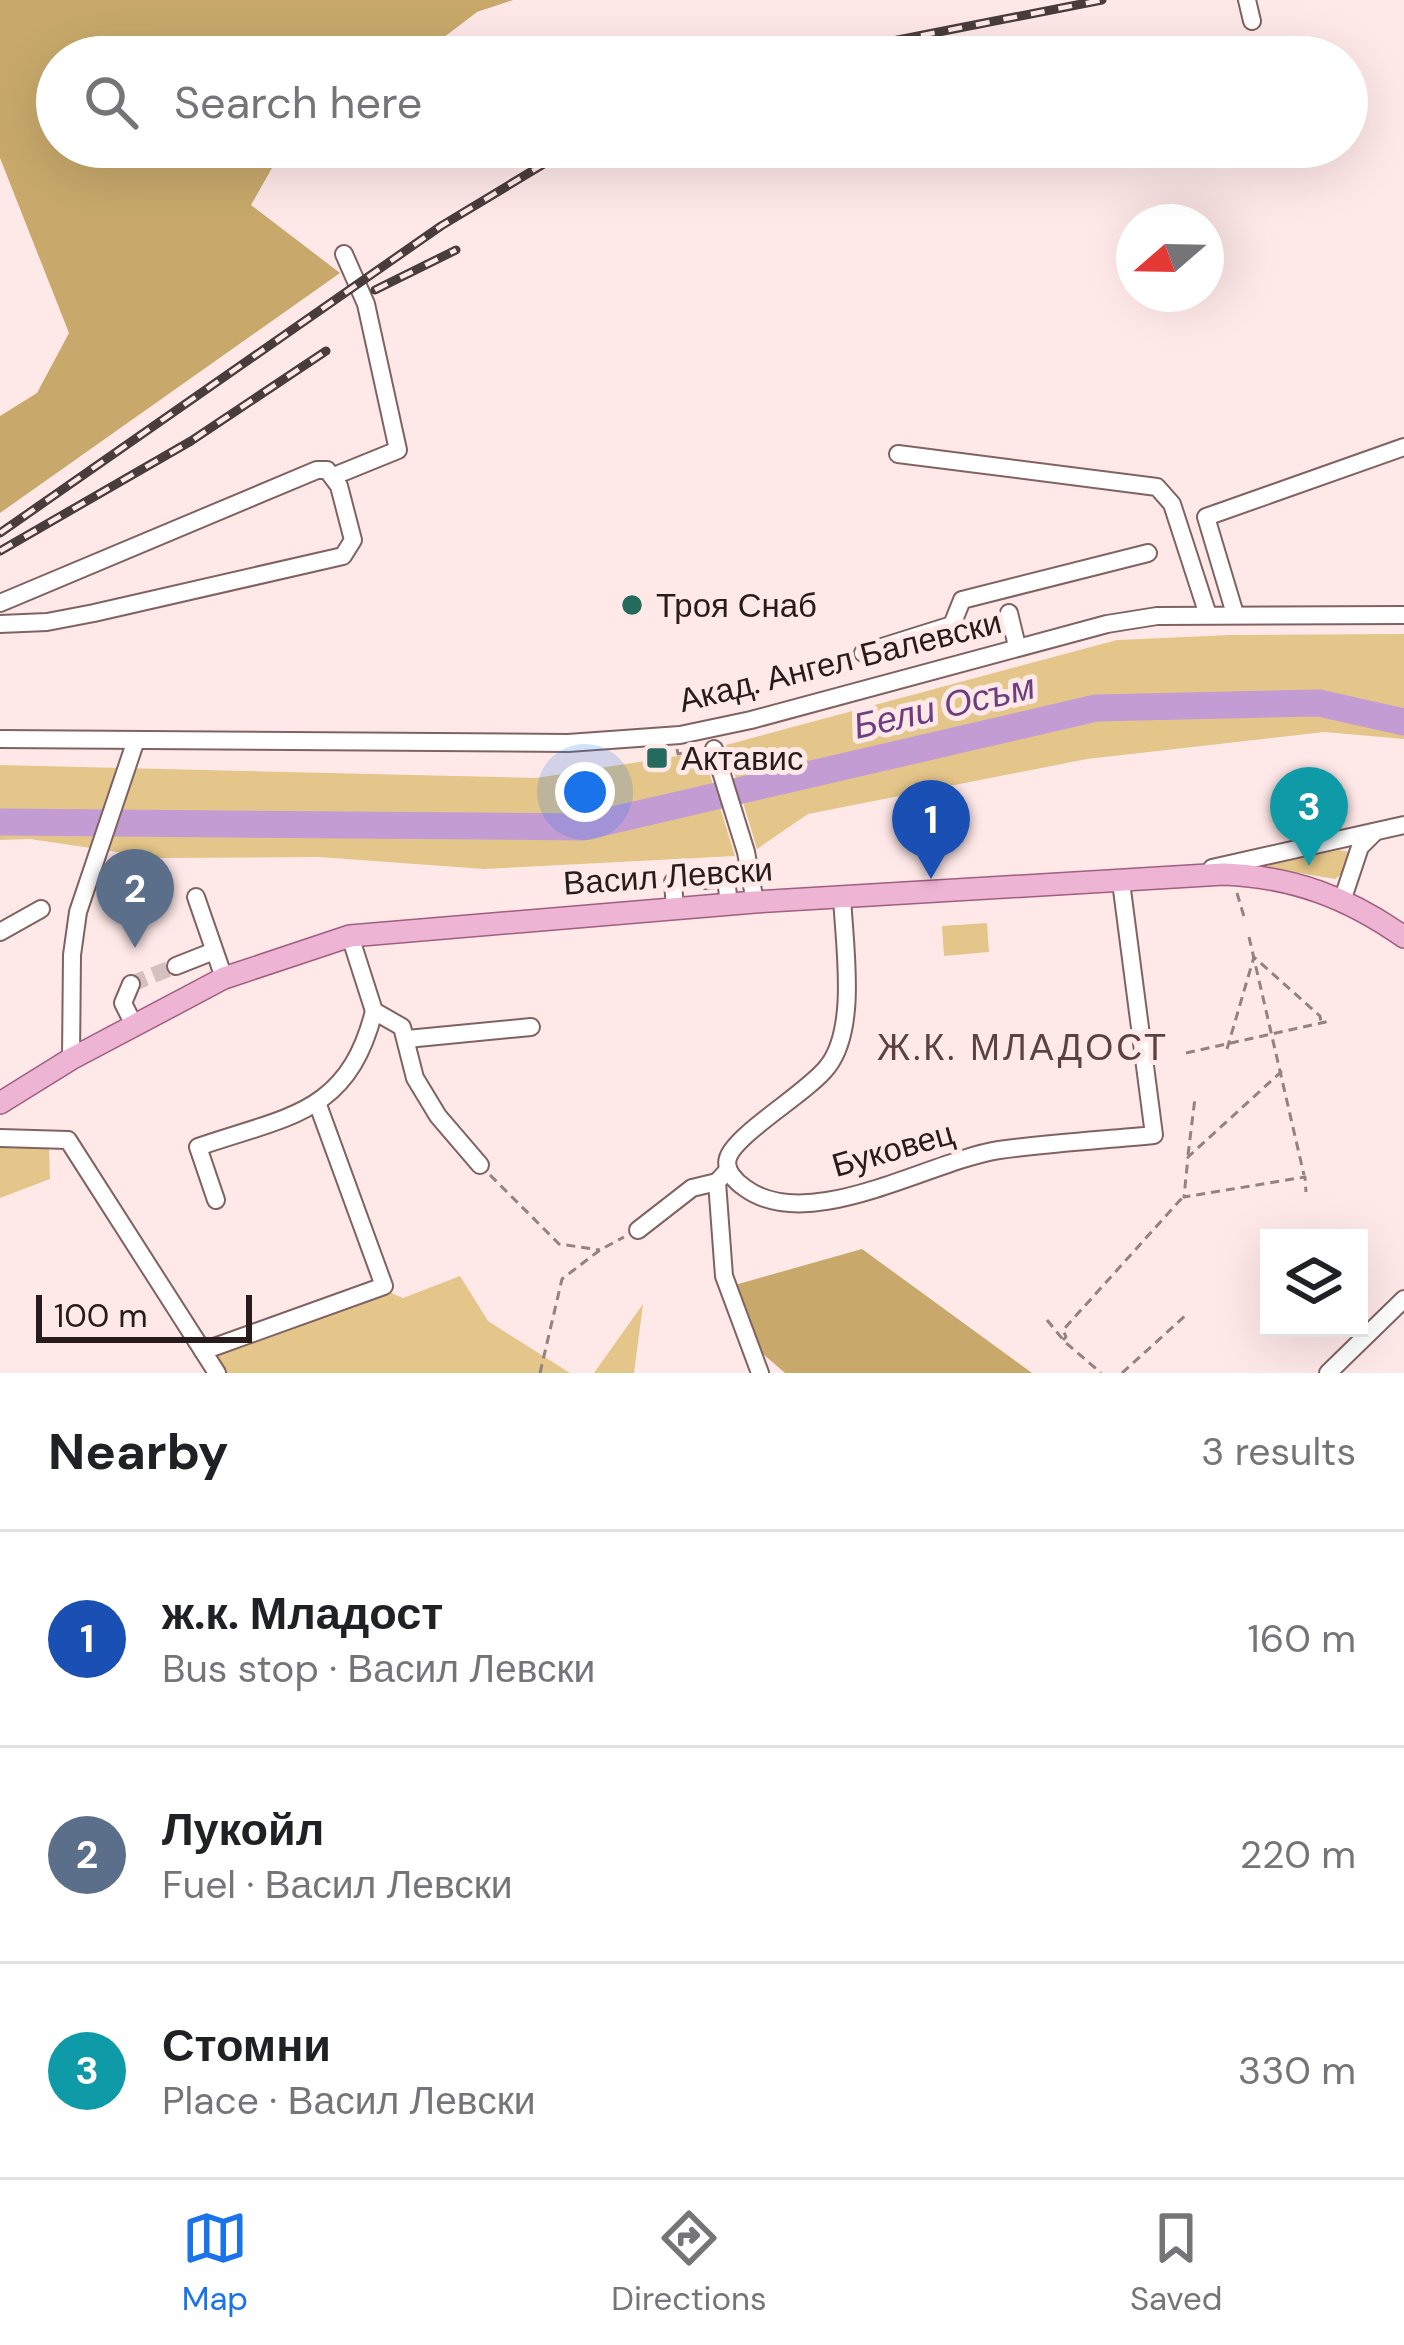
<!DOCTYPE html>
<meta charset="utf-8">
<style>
:root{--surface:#fff;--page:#f2f2f2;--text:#202124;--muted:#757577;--line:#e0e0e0;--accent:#1a73e8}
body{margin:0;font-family:"DM Sans",sans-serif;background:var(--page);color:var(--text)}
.controls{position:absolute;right:36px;bottom:36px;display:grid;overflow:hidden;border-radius:0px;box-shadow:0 12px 48px #0002}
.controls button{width:108px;height:108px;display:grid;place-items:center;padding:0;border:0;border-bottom:3px solid var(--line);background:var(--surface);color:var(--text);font:60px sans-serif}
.compass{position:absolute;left:1116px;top:204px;width:108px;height:108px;border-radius:50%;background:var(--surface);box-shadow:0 12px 48px #0002;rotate:250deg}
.scale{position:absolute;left:36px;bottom:30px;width:216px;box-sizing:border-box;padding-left:12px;border:6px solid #271b1b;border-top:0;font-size:33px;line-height:42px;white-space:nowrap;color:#271b1b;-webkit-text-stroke:9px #ffe9e8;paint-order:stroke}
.you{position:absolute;left:585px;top:792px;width:42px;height:42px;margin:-30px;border:9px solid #fff;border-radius:50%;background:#1a73e8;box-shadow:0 0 0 18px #1a73e833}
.badge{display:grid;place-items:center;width:78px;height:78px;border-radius:50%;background:var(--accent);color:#fff;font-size:39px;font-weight:700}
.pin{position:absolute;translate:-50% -99px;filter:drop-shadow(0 3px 6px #0008)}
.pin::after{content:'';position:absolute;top:63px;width:42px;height:36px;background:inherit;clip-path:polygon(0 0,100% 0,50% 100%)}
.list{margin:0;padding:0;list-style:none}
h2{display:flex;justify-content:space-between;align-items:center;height:156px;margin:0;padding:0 48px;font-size:51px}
h2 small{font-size:39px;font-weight:400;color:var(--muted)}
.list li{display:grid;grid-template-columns:78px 1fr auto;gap:36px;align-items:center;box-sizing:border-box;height:216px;padding:0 48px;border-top:3px solid var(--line)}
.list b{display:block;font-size:45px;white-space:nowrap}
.list p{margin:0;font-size:39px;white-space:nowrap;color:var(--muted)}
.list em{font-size:39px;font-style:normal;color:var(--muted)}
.icon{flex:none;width:66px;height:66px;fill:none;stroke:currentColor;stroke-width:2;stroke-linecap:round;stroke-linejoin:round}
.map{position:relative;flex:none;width:1404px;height:1373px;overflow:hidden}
.search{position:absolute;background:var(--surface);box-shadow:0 12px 48px #0002;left:36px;right:36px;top:36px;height:132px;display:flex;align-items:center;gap:30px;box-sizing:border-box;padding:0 42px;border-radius:66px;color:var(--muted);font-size:45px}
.sheet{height:804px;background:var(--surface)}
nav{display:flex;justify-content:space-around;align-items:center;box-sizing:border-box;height:168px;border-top:3px solid var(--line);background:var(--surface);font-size:33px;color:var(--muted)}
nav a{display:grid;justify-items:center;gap:6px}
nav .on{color:var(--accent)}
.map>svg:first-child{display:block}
</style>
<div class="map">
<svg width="1404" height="1373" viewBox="0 0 1404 1373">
<rect width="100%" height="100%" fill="#ffe9e8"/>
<!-- green -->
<g fill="#e5c68a">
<polygon points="1404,634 1404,739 1324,732 1087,759 808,814 757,849 726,745 1117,640 1231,635"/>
<polygon points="703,752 735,856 484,869 319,857 158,858 30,839 0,840 0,765 536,778"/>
<polygon points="1339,850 1351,852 1344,872 1335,879 1268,868 1271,864"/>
<polygon points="987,923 989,952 944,956 942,926"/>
<polygon points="0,1139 49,1147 50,1179 0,1198"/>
<polygon points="460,1276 488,1321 570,1373 226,1373 213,1352 389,1292 403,1298"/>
<polygon points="643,1304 634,1373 594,1373"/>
</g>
<!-- forest -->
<g fill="#c8a96b">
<polygon points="0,0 513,0 477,12 418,57 57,57 57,147 300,147 272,168 251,205 340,273 0,513 0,416 37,393 69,333 0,158"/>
<polygon points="862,1249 1032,1373 785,1373 754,1346 731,1286"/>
</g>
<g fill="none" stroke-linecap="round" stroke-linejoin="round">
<!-- river -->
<polyline stroke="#c39cd3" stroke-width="27" points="0,822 583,827 1096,708 1319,703 1404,722"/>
<!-- minor-tunnel -->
<polyline stroke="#d4c0bf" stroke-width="16" stroke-dasharray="16 8" stroke-linecap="butt" points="131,984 176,966"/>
<defs>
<g id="minor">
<polyline points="1247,0 1252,21"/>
<polyline points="898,454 1157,487 1172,504 1208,615"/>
<polyline points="334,476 398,450 366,304 344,254"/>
<polyline points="0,603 317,470 327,470 339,486 353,540 343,556 94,613 47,622 0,624"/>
<polyline points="1009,613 1017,646"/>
<polyline points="1235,614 1206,517 1404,447"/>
<polyline points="863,653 952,625 962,600 1148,553"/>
<polyline points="0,739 568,743 680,735 751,720 1107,624 1157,616 1404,615"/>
<polyline points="714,749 746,852 755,902"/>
<polyline points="1212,868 1404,825"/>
<polyline points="704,880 726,878 729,905"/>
<path d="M842,896C844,944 858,1027 828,1066C809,1092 735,1134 728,1158C724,1170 736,1182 745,1188C809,1235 929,1161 999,1150C1050,1143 1102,1140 1154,1135L1121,882"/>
<polyline points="196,897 224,978"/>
<polyline points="1343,898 1360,847 1375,832"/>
<polyline points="675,909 673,882 682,881"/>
<polyline points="0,932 41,909"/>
<polyline points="350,936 374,1011 402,1027 415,1078 438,1116 480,1165"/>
<polyline points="176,966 214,951"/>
<polyline points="131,984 123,1003 134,1025"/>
<polyline points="407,1039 531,1027"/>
<polyline points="71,1059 72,955 78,912 136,740"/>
<polyline points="0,1138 68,1140 217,1373"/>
<polyline points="728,1170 717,1182 724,1276 760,1373"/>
<path d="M216,1200L198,1147C287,1116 348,1115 374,1011"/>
<polyline points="638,1230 692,1188 717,1182"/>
<polyline points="203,1351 384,1286 318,1105"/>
<polyline points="1328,1373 1404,1299"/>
</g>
<path id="major" d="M0,1103L71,1059L224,978L350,936L755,902L1224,874C1293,877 1347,897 1404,937"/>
</defs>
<!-- minor casing -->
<use href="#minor" stroke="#816262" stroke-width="20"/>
<!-- major casing -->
<use href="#major" stroke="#a15e7f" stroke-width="24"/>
<!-- path -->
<g stroke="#938282" stroke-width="3" stroke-dasharray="9 6" stroke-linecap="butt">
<polyline points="677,749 678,754 699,749"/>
<polyline points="1237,893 1245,920"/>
<polyline points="1249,937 1304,1175"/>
<polyline points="1227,1049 1254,957 1320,1016 1321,1023"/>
<polyline points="1186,1053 1330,1021"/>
<polyline points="1282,1071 1188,1157 1184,1197 1305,1177 1306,1192"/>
<polyline points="1188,1155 1195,1098"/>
<polyline points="490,1175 559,1244 600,1250"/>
<polyline points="1047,1320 1065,1342 1101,1373"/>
<polyline points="1063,1340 1066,1337 1063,1330 1182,1198"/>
<polyline points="540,1373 562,1279 600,1250 624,1237"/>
<polyline points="1122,1373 1186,1315"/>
</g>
<!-- minor -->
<use href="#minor" stroke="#fff" stroke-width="16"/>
<!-- major -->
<use href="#major" stroke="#eeb4d3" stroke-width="21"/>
<defs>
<g id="rail">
<polyline points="811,57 1102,0"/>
<polyline points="375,290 456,250"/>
<polyline points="0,533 441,226 572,147"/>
<polyline points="0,551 191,441 326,351"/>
</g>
</defs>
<!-- rail casing -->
<use href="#rail" stroke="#493c3c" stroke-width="9"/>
<!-- rail -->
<use href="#rail" stroke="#ffe9e8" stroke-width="4.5" stroke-dasharray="14" stroke-linecap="butt"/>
</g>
<!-- markers -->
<g fill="#246a5d" stroke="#ffe9e8" stroke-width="4.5">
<circle cx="632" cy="605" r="12"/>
<rect x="645" y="746" width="24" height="24" rx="6"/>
</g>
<g text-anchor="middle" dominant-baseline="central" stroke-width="10" stroke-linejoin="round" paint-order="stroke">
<!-- poi labels -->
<g font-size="33" fill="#271b1b" stroke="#ffe9e8" text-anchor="start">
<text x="656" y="605">Троя Снаб</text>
<text x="681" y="758">Актавис</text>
</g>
<!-- street labels -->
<g font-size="33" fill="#271b1b" stroke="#ffe9e8">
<text transform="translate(840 661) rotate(-14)">Акад. Ангел Балевски</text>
<text transform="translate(668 876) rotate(-4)">Васил Левски</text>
<text transform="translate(893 1149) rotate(-16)">Буковец</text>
</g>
<!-- water labels -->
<g font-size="36" font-style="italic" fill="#6e3d80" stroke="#ffe9e8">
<text transform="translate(944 706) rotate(-13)">Бели Осъм</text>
</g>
<!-- neighbourhood labels -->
<g font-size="36" letter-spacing="3" fill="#5d4140" stroke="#ffe9e8">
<text x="1023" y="1047">Ж.К. МЛАДОСТ</text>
</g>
</g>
</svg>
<div class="controls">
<button><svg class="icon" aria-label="layers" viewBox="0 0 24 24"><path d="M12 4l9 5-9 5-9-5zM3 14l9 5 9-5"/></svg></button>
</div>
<svg class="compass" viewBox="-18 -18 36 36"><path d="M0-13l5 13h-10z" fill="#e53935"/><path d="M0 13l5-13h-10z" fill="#757577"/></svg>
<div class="scale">100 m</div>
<div class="you"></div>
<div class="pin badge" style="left:931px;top:879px;background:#1a4fb4">1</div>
<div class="pin badge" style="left:135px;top:948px;background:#5c6f8a">2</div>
<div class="pin badge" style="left:1309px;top:866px;background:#0f9aa8">3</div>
<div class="search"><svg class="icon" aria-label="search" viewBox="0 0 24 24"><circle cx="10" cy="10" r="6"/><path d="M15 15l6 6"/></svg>Search here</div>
</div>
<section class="sheet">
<h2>Nearby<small>3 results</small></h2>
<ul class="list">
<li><span class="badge" style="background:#1a4fb4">1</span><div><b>ж.к. Младост</b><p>Bus stop · Васил Левски</p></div><em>160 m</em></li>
<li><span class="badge" style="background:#5c6f8a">2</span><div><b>Лукойл</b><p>Fuel · Васил Левски</p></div><em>220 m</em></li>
<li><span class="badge" style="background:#0f9aa8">3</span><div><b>Стомни</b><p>Place · Васил Левски</p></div><em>330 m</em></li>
</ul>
</section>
<nav>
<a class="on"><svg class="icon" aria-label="map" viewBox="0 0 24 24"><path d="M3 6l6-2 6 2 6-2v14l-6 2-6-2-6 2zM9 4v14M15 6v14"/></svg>Map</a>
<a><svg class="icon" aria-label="directions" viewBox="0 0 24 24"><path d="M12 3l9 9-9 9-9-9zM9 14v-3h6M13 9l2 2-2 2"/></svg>Directions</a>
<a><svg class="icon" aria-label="saved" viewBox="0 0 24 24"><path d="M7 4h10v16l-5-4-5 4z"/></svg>Saved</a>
</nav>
